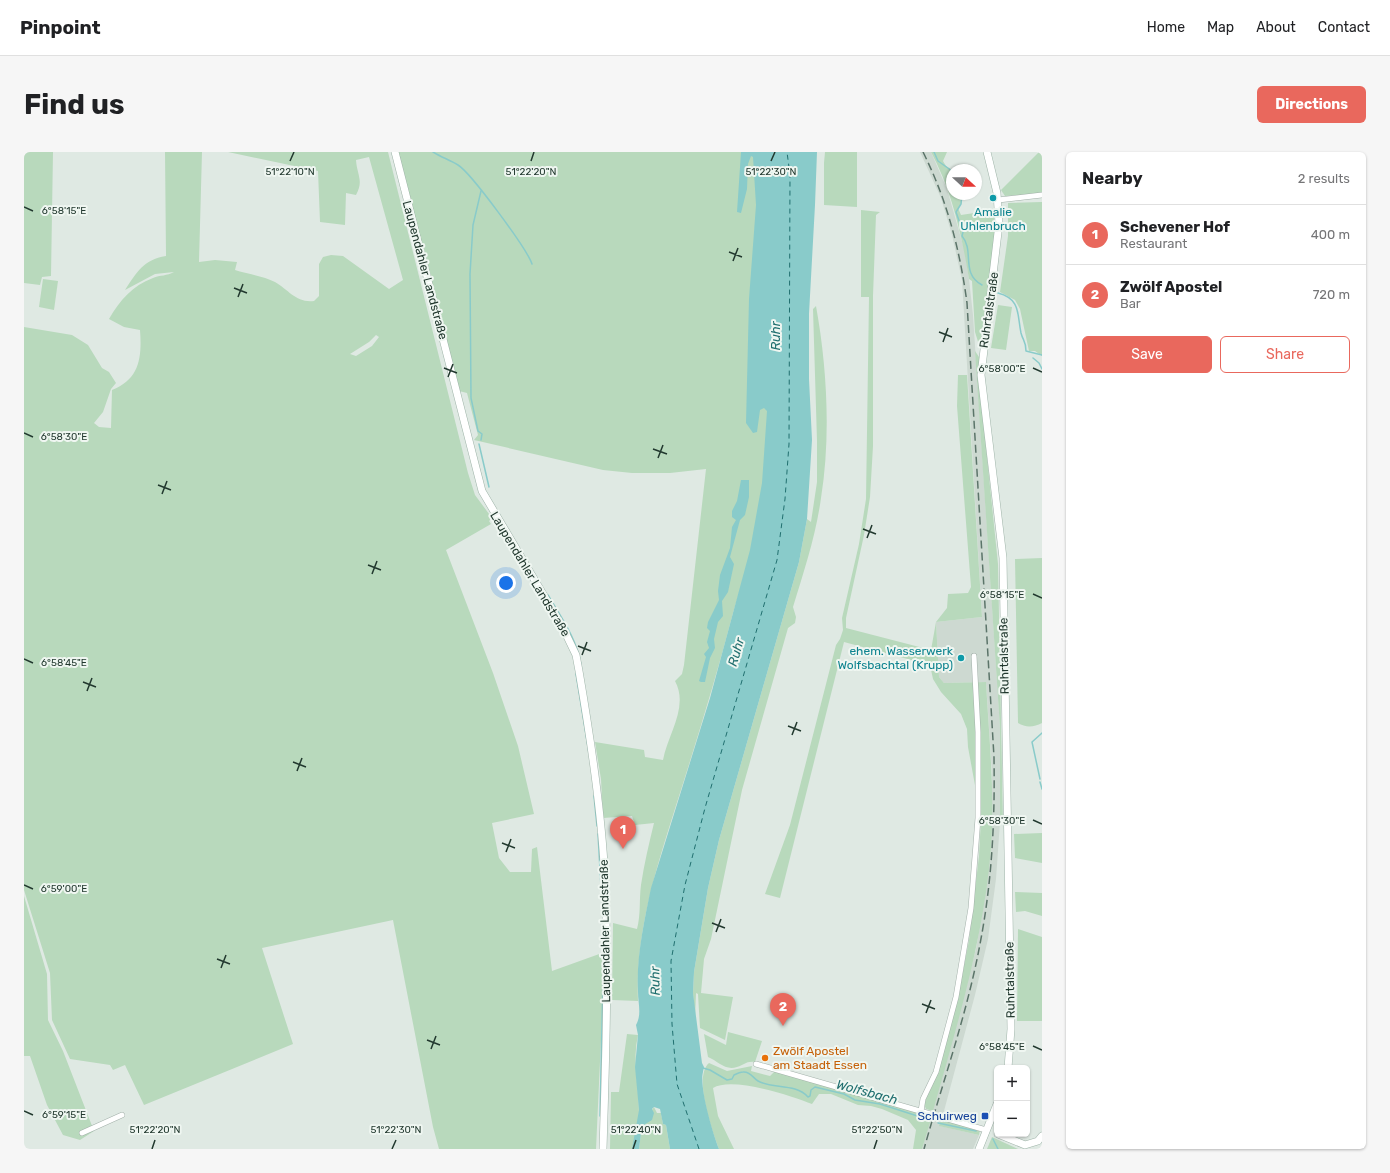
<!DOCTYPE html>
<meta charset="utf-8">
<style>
:root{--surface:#fff;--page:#f6f6f6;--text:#202124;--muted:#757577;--line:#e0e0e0;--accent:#e9685d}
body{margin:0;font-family:Rubik,sans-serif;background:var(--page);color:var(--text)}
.controls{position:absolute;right:12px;bottom:12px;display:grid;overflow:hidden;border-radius:6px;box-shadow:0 1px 3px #0004}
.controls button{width:36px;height:36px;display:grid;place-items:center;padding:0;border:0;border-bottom:1px solid var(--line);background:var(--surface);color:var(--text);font:20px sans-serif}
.compass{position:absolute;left:922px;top:12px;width:36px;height:36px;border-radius:50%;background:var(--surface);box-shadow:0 1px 3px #0004;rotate:111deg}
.you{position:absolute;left:482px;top:431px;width:14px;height:14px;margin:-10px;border:3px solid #fff;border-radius:50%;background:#1a73e8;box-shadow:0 0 0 6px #1a73e833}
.badge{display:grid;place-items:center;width:26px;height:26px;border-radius:50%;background:var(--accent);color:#fff;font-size:13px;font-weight:700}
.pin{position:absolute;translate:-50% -33px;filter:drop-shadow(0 1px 2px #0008)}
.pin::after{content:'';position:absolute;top:21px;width:14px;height:12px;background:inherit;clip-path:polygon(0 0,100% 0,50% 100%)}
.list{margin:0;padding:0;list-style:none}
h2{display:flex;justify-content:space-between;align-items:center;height:52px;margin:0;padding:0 16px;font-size:17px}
h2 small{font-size:13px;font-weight:400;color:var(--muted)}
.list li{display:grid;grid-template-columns:26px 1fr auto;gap:12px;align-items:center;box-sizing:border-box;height:60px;padding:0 16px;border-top:1px solid var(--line)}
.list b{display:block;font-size:15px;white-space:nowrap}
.list p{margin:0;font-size:13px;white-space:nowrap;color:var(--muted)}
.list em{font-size:13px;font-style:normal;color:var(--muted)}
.actions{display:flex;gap:8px;padding:12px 16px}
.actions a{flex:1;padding:9px 0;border:1px solid var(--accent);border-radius:6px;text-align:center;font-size:14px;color:var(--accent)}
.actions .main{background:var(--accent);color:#fff}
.map{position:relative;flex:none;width:1018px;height:997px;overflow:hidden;border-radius:6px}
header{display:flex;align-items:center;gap:24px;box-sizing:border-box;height:56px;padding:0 20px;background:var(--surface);border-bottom:1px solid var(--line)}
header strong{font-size:19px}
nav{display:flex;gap:22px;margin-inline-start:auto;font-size:14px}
.intro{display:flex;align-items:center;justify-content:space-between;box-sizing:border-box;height:96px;padding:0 24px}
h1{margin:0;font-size:28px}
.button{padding:10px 18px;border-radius:6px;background:var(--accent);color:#fff;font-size:14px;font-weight:700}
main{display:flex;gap:24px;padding:0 24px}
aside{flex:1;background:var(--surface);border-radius:6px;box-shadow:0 1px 3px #0004}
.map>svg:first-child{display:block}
</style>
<header>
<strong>Pinpoint</strong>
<nav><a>Home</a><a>Map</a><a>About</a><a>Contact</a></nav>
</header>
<div class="intro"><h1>Find us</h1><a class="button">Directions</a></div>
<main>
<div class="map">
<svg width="1018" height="997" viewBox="0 0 1018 997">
<rect width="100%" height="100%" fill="#dfe9e3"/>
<!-- built -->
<polygon fill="#cdd9d1" points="896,0 907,0 923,37 941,100 945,127 949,163 976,576 976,670 972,727 964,787 951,843 916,974 955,983 949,997 898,997 952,797 960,751 967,696 968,620 962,530 920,531 915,525 912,470 958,465 938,128 928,83 917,46"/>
<!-- green -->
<g fill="#b8d9bc" fill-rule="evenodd">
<polygon points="0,0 29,0 27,124 18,125 16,133 0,131"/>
<path d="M141,0H178L175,110L191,108L213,110L211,118C223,122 240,124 251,130C265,138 272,151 290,149L295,144V112L299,105L307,103L319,104L365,137L379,128L345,5L332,8C333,23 340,29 332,43L322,41L321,73L296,70L294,19L204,0H364L444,321L451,343L468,366L465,369L467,372L422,398L469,521L494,594L510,662L468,671L475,706L486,720H507L508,697L513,695L528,819L578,801V866L572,997H415L409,975L369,768L238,796L269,892L120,953L101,913L89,918L86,913L46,907L28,868L26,821L0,738V175L48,183L64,193L78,216L85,220L92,231L87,237L79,260L70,271L75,275L87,276L88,238C116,227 118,205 116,178L100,175L85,167C96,148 108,134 129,126C136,123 143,124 150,120L131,122L101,138C113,120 119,108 142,104ZM352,183L355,185L348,194L332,204L326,202L345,190Z"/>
<path d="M374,0H736C743,125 756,253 732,378C727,406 717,434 709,461C693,522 675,581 656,641C635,708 611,777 614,849L588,848L589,771L613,777C617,762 615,748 617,733C620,712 625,692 630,671L611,673L608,664L579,666L577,627L571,590L620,598L621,605L639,608C644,582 665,555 651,529L658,522L660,513L682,317L646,321H608L579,318L450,288L454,283L443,241L435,239Z"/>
<polygon points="801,0 833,0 833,55 800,53 800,11"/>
<path d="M907,0H923L919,9L922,14L928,18V42L938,43V51L934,56L937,63L970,58V88L956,196L951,180L948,129L945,127C938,84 928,39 907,0Z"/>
<polygon points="1015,0 1018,0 1018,42 981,44 977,38"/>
<polygon points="1018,50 1018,204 1011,199 1005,199 996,157 991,148 976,140 984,84 984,51"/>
<path d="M837,58L856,60L852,63L849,144V294L846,345L840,383L822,466V476L907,498L912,470L923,456L924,442L944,441L947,435L933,254L934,223H943L958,465L912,470L915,525L920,531L962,530C965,585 971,641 967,696C960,786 933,873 909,959L902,957L900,952L915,915L934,846L945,788L955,704L957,666L944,595L943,577L937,562L917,540L909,527L906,513L820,490L756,746L741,742L766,673L812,493L816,487L819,478L818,466L835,392L842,347L845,145H837Z"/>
<polygon points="19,127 34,129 30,158 15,155"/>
<polygon points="974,153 988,155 982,198 967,196"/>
<path d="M792,154C803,215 807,284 797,346C792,383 780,419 769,455L772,465L771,471L764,476L718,638L687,787L680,807L677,841L709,845L701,888L676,876L674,842L672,841L671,866L669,841L670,820L684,736L695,688L775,410L783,367L787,370L793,330V289L789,157Z"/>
<polygon points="951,199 955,205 955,227 974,412 979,670 976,670 976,576"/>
<path d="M1018,406V571C1010,575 1002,576 994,571L991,407Z"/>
<polygon points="1018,681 1018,711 991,706 990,682"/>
<polygon points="991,740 1018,741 1018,764 1001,759 992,760"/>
<polygon points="0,744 23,822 24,868 39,899 70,979 56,988 39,983 23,953 6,904 0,904"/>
<polygon points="994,777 1018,785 1018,869 993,869"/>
<path d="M704,880L738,889L731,910C721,909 721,913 713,915C701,919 694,909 684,905L680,882L702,893Z"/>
<path d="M603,882L614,883C608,909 615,934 615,960C615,973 611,985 608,997H586L587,940H595Z"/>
<path d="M685,911L703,919L728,914L727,919L746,924L751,919L904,963L907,967L898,997H889L892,978L884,968L858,957L847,954L834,953L807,942H795L788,952C768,944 708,924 689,936L694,964L710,997H695C688,978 669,925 685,911Z"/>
<polygon points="630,955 633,961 637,961 639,972 642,973 646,997 615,997 618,973"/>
<polygon points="917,967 956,978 955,983 915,974"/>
<polygon points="968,985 994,997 963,997"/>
</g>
<!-- water -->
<g fill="#89cbca">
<path d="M717,0H793L791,53L785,162V227L788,288L783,367L775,410L695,688L684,736L670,820L669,841L678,911L680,915C680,917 679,918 679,920C675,935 689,982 695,997H646L642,973L639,972L636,957L630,955L628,957L630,961L628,968L618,974L615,997H608L615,958L611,915L614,883L612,873C618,862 614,852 614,840C612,806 620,770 627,736L686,546L726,398L738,331L743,259L740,256L736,258L733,280L729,281L722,271L725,147L732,53L729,5L727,4L724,12L723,37L717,61L713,60Z"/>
<polygon points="717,328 725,328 725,345 721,363 716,368 706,405 710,412 704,440 698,449 699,464 694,470 690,487 691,496 686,506 681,530 677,530 675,529 682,505 680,502 685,496 683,490 686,479 683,476 684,470 695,448 694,439 696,423 706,396 708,375 712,368 708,365 708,359 713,349"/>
</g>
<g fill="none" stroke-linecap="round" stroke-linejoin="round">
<!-- stream -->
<g stroke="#89cbca" stroke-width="1.5">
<path d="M409,0C417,5 426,8 434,13C447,21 503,97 508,112"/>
<polyline points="910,0 914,9 928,19"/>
<path d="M938,42L937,52L932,60L939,80L938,84C951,99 936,121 958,133"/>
<path d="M974,141C997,147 993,162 997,181C999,189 1002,189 1002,199L1018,203"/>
<polyline points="1009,206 1015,211 1018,217"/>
<polyline points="457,288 458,282 454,279 447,246 446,122 449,73 457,39"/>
<polyline points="455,292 465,335"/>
<path d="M524,443C537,465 553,487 557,513"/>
<polyline points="552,522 565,601"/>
<polyline points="1016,627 1008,590 1018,581"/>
<polyline points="1016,630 1018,637"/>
<polyline points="570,644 573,674"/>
<polyline points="574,682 578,752"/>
<path d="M679,916L686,918L703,928L708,927L710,923C712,922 716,920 719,920C726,919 729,926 734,929C748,937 772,931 784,945L786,944L787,938L791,935L820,942L831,948L856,952L906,968"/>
<polyline points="576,964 579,826"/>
<polyline points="914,971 952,979"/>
<polyline points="969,987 974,997"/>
</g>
<!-- ferry -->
<polyline stroke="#206f6f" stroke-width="1" stroke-dasharray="5 4" stroke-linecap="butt" points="675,997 653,932 648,872 647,809 661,733 681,656 753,408 761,347 765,292 766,23 763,0"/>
<defs>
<g id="street">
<polyline points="974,48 1018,43"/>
<polyline points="732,912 962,978"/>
<polyline points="897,959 899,947 912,920 932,845 947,756 954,666 954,580 950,504"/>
<polyline points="58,981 98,963"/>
</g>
<g id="secondary">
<path d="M371,0L458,339L539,476L552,503L555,519C566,583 576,647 580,712C585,807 582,902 579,997"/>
<polyline points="963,0 973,41 975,72 957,223 979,406 987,877 984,916"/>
<polyline points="974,982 1001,993 1014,989 1018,984"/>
<polyline points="955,997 973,952"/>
</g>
</defs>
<!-- street casing -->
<use href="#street" stroke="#a2b0a9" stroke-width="6"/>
<!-- secondary casing -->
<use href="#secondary" stroke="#9fb4a9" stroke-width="8"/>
<!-- street -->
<use href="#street" stroke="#fff" stroke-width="5"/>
<!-- secondary -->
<use href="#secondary" stroke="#fff" stroke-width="7"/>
<!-- rail -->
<path stroke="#5b7469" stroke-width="1.5" stroke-dasharray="8 4" stroke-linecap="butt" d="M899,0C923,48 936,98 943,151L970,605C971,669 968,730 956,792C943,862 919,929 900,997"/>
</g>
<!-- ticks -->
<path fill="none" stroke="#21382e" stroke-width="1.5" d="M266,9L270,0M507,9L510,0M747,9L751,0M0,55L9,59M705,100L718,105M709,109L714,96M210,136L223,141M214,145L219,132M915,180L928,185M919,190L924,176M420,216L433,221M1009,216L1018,220M424,225L429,212M0,281L9,285M629,297L643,302M634,306L639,293M134,333L147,338M138,342L143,329M839,377L852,382M843,386L848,373M344,413L357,418M348,422L353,409M1009,442L1018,446M554,494L567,499M558,503L563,490M0,507L9,511M59,530L72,535M63,539L68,526M764,574L777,579M768,583L773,570M269,610L282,615M273,619L278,606M1009,668L1018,672M478,691L491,696M482,700L487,687M0,733L9,737M688,771L701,776M692,780L697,767M193,807L206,812M197,816L202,803M898,852L911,857M902,861L907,848M403,888L416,893M1009,894L1018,898M407,897L412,884M0,959L9,963M128,997L131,988M368,997L372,988M609,997L612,988M850,997L853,988"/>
<!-- markers -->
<g fill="#0f9aa8" stroke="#eff6f1" stroke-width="1.5">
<circle cx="969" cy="46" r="4"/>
<circle cx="937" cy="506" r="4"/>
</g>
<circle fill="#e8710a" stroke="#eff6f1" stroke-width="1.5" cx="741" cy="906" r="4"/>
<rect fill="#1a4fb4" stroke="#eff6f1" stroke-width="1.5" x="957" y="960" width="8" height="8" rx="2"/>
<g text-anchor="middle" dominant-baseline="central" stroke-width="4" stroke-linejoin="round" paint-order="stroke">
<!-- culture labels -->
<g font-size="12" fill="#0d838f" stroke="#eff6f1">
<text x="969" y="60">Amalie<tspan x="969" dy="14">Uhlenbruch</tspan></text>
<text x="929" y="499" text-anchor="end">ehem. Wasserwerk<tspan x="929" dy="14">Wolfsbachtal (Krupp)</tspan></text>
</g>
<!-- street labels -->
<g font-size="12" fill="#21382e" stroke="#eff6f1">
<text transform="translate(401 118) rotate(75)">Laupendahler Landstraße</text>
<text transform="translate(965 158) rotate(-82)">Ruhrtalstraße</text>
<text transform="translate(506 422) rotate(59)">Laupendahler Landstraße</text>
<text transform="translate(980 504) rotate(-91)">Ruhrtalstraße</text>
<text transform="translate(581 779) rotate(-91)">Laupendahler Landstraße</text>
<text transform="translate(986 828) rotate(-91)">Ruhrtalstraße</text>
</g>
<!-- food labels -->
<g font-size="12" fill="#c56008" stroke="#eff6f1" text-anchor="start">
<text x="749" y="899">Zwölf Apostel<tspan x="749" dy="14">am Staadt Essen</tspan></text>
</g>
<!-- transit labels -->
<g font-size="12" fill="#164399" stroke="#eff6f1" text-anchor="end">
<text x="953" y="964">Schuirweg</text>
</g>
<!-- water labels -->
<g font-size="13" font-style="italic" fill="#206f6f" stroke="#eff6f1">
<text transform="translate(751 184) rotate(-90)">Ruhr</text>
<text transform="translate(712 500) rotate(-74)">Ruhr</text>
<text transform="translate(631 829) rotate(-91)">Ruhr</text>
<text transform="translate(843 940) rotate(15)">Wolfsbach</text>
</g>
</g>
<g font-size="10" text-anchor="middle" fill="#21382e" stroke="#eff6f1" stroke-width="4" stroke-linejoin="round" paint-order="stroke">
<text x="266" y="23">51°22'10"N</text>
<text x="507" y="23">51°22'20"N</text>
<text x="747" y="23">51°22'30"N</text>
<text x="40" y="62">6°58'15"E</text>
<text x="978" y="220">6°58'00"E</text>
<text x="40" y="288">6°58'30"E</text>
<text x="978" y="446">6°58'15"E</text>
<text x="40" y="514">6°58'45"E</text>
<text x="978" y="672">6°58'30"E</text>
<text x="40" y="740">6°59'00"E</text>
<text x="978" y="898">6°58'45"E</text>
<text x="40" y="966">6°59'15"E</text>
<text x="131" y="981">51°22'20"N</text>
<text x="372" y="981">51°22'30"N</text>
<text x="612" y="981">51°22'40"N</text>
<text x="853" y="981">51°22'50"N</text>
</g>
</svg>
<div class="controls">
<button>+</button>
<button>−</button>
</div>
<svg class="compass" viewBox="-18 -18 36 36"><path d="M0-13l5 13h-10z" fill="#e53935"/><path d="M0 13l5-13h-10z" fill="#757577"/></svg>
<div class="you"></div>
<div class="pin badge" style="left:599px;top:697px">1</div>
<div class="pin badge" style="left:759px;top:874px">2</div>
</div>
<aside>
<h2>Nearby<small>2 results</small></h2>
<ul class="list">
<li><span class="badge">1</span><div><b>Schevener Hof</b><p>Restaurant</p></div><em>400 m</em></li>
<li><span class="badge">2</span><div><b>Zwölf Apostel</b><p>Bar</p></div><em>720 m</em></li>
</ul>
<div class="actions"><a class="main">Save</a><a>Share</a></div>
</aside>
</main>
